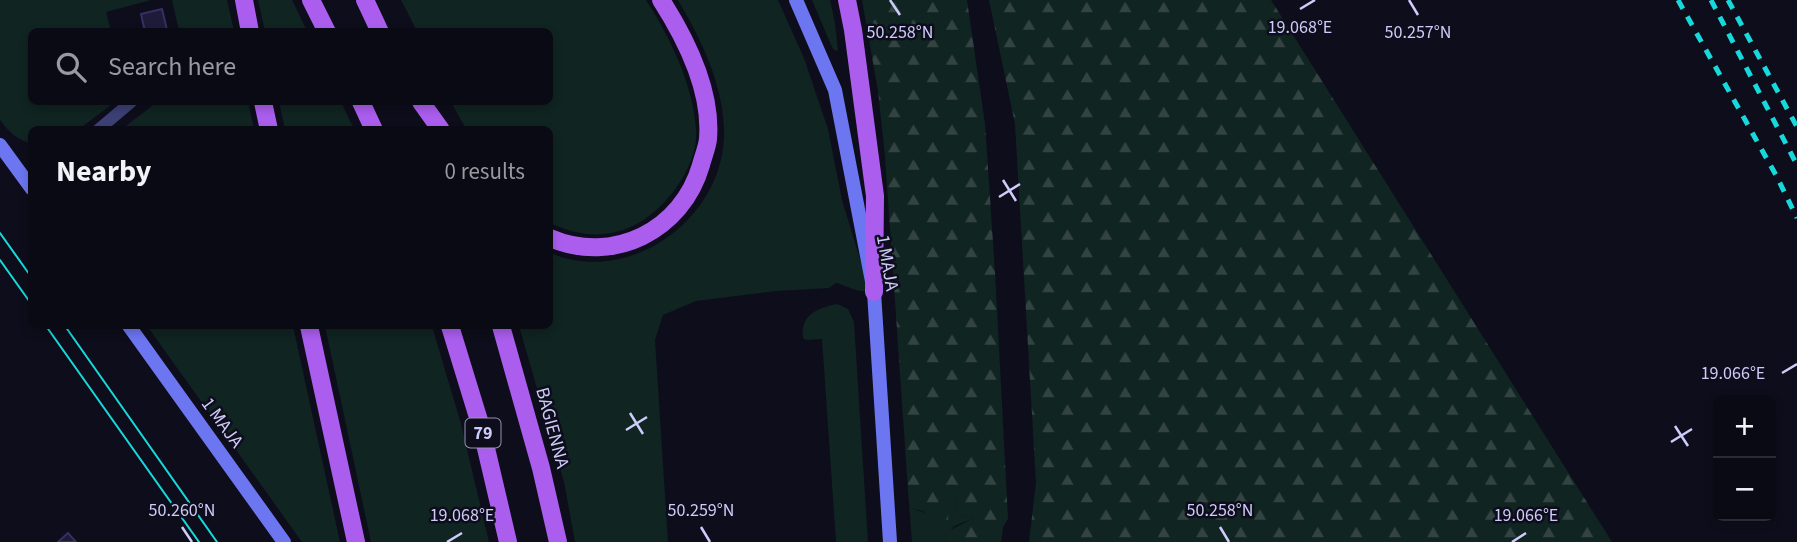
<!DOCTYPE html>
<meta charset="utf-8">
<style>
:root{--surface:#0a0a14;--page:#181822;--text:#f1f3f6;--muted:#999aa0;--line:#2a2b34}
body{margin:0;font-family:"Source Sans 3",sans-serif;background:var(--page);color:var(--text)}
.controls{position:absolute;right:21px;bottom:21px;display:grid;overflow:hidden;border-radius:10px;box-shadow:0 4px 10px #0003}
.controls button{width:63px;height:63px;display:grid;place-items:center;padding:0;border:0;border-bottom:2px solid var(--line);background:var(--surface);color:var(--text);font:35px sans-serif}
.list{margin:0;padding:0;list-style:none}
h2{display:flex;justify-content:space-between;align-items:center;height:91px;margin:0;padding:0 28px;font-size:30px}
h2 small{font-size:23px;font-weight:400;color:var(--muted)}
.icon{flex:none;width:38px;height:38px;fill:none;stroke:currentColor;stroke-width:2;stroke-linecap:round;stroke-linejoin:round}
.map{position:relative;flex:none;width:1797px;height:542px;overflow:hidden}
.search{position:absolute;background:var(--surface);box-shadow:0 4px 10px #0003;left:28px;top:28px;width:525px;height:77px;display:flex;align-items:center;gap:18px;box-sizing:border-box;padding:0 24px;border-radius:10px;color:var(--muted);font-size:26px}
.panel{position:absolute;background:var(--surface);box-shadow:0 4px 10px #0003;left:28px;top:126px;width:525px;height:203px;border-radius:10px}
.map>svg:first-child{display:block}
</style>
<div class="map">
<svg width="1797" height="542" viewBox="0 0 1797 542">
<defs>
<pattern id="forest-firs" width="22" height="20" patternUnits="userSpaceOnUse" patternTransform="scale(1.75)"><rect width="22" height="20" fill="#102421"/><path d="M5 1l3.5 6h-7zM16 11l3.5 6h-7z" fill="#324342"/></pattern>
</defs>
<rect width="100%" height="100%" fill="#0e0d1b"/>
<!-- grass -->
<g fill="#102421">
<path d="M0,0H151L106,12L111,31L32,32V102H115L79,129L32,130L31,143C18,141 8,131 0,120Z"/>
<polygon points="172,0 227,0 234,31 179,31"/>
<polygon points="258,0 292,0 307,31 265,31"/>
<path d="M401,0H646C670,37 693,84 696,129C698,150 688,171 676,188C644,232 600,247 550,223V130L466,129L451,102H550V32L417,31Z"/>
<path d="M678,0H778L804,58L828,129L842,200L863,269L866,291C859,293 845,285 836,283L829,288L776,291L696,301L663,315L655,340L668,542H575L564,482L519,326H550V253C631,287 726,217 724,130C723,84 701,39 678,0Z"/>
<polygon points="812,0 830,0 835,23 838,51 834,50 831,45"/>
<polygon points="157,102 248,102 254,129 122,129"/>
<polygon points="279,102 341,102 354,129 285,129"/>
<path d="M837,304L848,309L854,322L868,542H836L822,339L806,340L803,338C800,315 817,308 837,304Z"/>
<polygon points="147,326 293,326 340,542 302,542"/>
<polygon points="325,326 432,326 461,424 489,542 371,542"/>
<path d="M953,493L955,496L957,515L975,518C959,525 950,523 945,542H912L909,504L912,508L930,515Z"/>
</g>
<!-- forest -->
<g fill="url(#forest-firs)">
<polygon points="862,0 967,0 985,124 995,272 1008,519 1003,527 1001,542 945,542 948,531 974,518 957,515 955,496 953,493 950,497 948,521 944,524 922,511 912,508 909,504 885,156 878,91"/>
<polygon points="989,0 1271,0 1612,542 1029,542 1036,483 1015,124"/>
</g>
<!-- building -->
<g fill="#1e1b39" stroke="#352f63" stroke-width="2">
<polygon points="162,9 167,30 145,32 141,14"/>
<polygon points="68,533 76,542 58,542"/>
</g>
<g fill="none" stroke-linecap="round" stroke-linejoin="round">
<!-- lane -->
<polyline stroke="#3c4075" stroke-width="12" points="98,130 131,102"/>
<!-- secondary -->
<g stroke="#6c76f0" stroke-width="14">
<polyline points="796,0 835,90 874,292 890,542"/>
<polyline points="0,145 32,189"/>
<polyline points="129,326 284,542"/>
</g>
<!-- primary -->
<g stroke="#ab5eee" stroke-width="18">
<polyline points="244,0 250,32"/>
<polyline points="311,0 327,32"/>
<polyline points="365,0 380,32"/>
<polyline points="847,0 853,30 875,196 874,292"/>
<polyline points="263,102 269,130"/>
<polyline points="361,102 374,130"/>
<polyline points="421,102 441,130"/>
<path d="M550,238C613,265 682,231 701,165C703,157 707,148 708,139C712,91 686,39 661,0"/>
<polyline points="309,326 356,542"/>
<polyline points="450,326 481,427 508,542"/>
<polyline points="501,326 541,468 558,542"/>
</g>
<!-- tram -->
<g stroke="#17d9db" stroke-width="2">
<polyline points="0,233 32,278"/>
<polyline points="0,260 32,305"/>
<polyline points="46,326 199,542"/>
<polyline points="65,326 217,542"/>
</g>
<!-- rail -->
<g stroke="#17d9db" stroke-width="5" stroke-dasharray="10 9" stroke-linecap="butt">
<polyline points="1678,0 1777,177 1797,218"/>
<polyline points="1711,0 1797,165"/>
<polyline points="1728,0 1797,127"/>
</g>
</g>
<!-- ticks -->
<path fill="none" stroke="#cdccfa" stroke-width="2.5" d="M890,0L900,15M1409,0L1418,15M1300,9L1315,0M1003,180L1016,201M999,197L1020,184M1782,373L1797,364M630,413L643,434M1675,426L1688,446M626,430L647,417M1671,442L1692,429M182,527L192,542M701,527L710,542M1220,527L1229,542M447,542L462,533M1512,542L1526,533"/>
<g text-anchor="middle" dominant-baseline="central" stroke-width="5" stroke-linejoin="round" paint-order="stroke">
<!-- shield labels -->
<rect fill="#0e0d1b" stroke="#9493b7" stroke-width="2" x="465.5" y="418.5" width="35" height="29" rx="5"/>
<g font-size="18" font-weight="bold" fill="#cdccfa">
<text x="483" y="433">79</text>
</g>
<!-- street labels -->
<g font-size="19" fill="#cdccfa" stroke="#0e0d1b">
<text transform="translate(887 263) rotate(80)">1 MAJA</text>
<text transform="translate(222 423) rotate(54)">1 MAJA</text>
<text transform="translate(552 428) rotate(75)">BAGIENNA</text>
</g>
</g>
<g font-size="18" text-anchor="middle" fill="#cdccfa" stroke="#0e0d1b" stroke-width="5" stroke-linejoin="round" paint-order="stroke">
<text x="1300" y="33">19.068°E</text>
<text x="900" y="38">50.258°N</text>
<text x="1418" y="38">50.257°N</text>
<text x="1733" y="379">19.066°E</text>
<text x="182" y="516">50.260°N</text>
<text x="701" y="516">50.259°N</text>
<text x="1220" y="516">50.258°N</text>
<text x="462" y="521">19.068°E</text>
<text x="1526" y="521">19.066°E</text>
</g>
</svg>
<div class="controls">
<button>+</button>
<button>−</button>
</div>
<div class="search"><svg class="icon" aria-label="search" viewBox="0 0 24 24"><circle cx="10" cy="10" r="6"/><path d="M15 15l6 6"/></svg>Search here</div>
<section class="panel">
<h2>Nearby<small>0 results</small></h2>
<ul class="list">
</ul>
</section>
</div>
